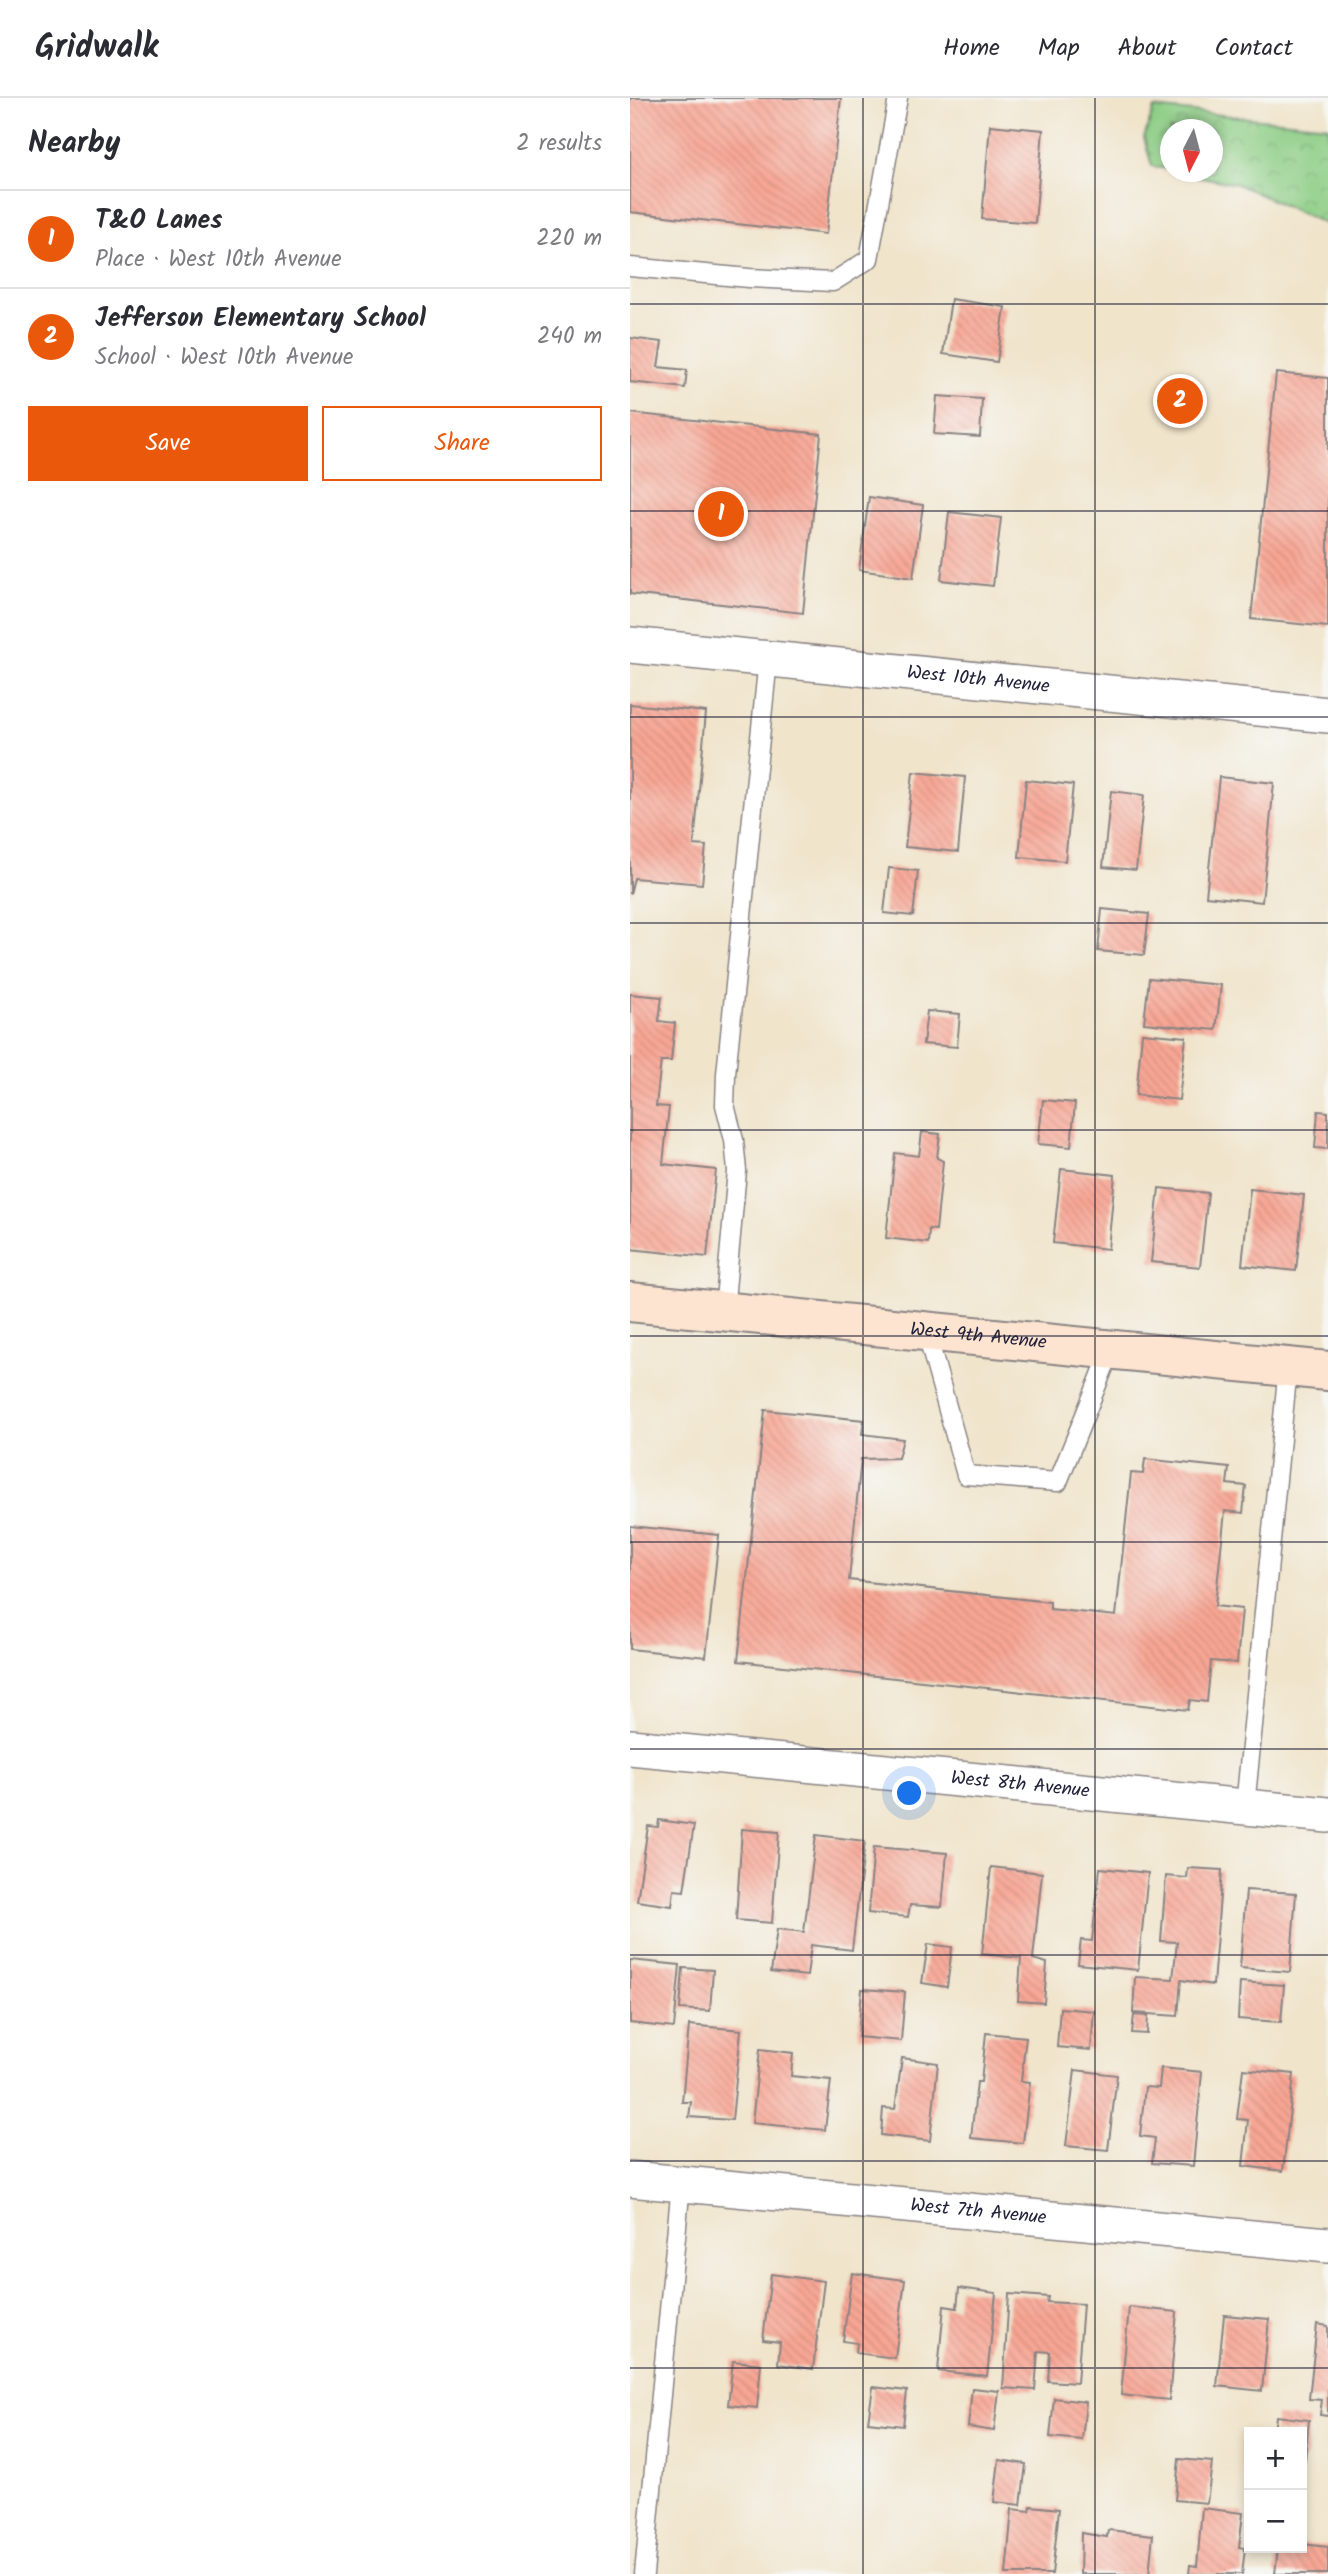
<!DOCTYPE html>
<meta charset="utf-8">
<style>
:root{--surface:#fff;--page:#f2f2f3;--text:#2b2b33;--muted:#7c7c81;--line:#e1e1e2;--accent:#ea580c}
body{margin:0;font-family:Kalam,sans-serif;background:var(--page);color:var(--text)}
.controls{position:absolute;right:21px;bottom:21px;display:grid;overflow:hidden;border-radius:0px;box-shadow:0 4px 10px #0003}
.controls button{width:63px;height:63px;display:grid;place-items:center;padding:0;border:0;border-bottom:2px solid var(--line);background:var(--surface);color:var(--text);font:35px sans-serif}
.compass{position:absolute;left:530px;top:21px;width:63px;height:63px;border-radius:50%;background:var(--surface);box-shadow:0 4px 10px #0003;rotate:186deg}
.you{position:absolute;left:280px;top:1696px;width:24px;height:24px;margin:-18px;border:5px solid #fff;border-radius:50%;background:#1a73e8;box-shadow:0 0 0 10px #1a73e833}
.badge{display:grid;place-items:center;width:46px;height:46px;border-radius:50%;background:var(--accent);color:#fff;font-size:23px;font-weight:700}
.pin{position:absolute;translate:-50% -50%;border:4px solid #fff;box-shadow:0 2px 7px #0006}
.list{margin:0;padding:0;list-style:none}
h2{display:flex;justify-content:space-between;align-items:center;height:91px;margin:0;padding:0 28px;font-size:30px}
h2 small{font-size:23px;font-weight:400;color:var(--muted)}
.list li{display:grid;grid-template-columns:46px 1fr auto;gap:21px;align-items:center;box-sizing:border-box;height:98px;padding:0 28px;border-top:2px solid var(--line)}
.list b{display:block;font-size:26px;white-space:nowrap}
.list p{margin:0;font-size:23px;white-space:nowrap;color:var(--muted)}
.list em{font-size:23px;font-style:normal;color:var(--muted)}
.actions{display:flex;gap:14px;padding:21px 28px}
.actions a{flex:1;padding:16px 0;border:2px solid var(--accent);border-radius:0px;text-align:center;font-size:24px;color:var(--accent)}
.actions .main{background:var(--accent);color:#fff}
.map{position:relative;flex:none;width:698px;height:2476px;overflow:hidden}
header{display:flex;align-items:center;gap:42px;box-sizing:border-box;height:98px;padding:0 35px;background:var(--surface);border-bottom:2px solid var(--line)}
header strong{font-size:33px}
nav{display:flex;gap:38px;margin-inline-start:auto;font-size:24px}
main{display:flex}
aside{flex:1;background:var(--surface)}
.map>svg:first-child{display:block}
</style>
<header>
<strong>Gridwalk</strong>
<nav><a>Home</a><a>Map</a><a>About</a><a>Contact</a></nav>
</header>
<main>
<aside>
<h2>Nearby<small>2 results</small></h2>
<ul class="list">
<li><span class="badge">1</span><div><b>T&amp;O Lanes</b><p>Place · West 10th Avenue</p></div><em>220 m</em></li>
<li><span class="badge">2</span><div><b>Jefferson Elementary School</b><p>School · West 10th Avenue</p></div><em>240 m</em></li>
</ul>
<div class="actions"><a class="main">Save</a><a>Share</a></div>
</aside>
<div class="map">
<svg width="698" height="2476" viewBox="0 0 698 2476">
<defs>
<pattern id="park-crowns" width="20" height="18" patternUnits="userSpaceOnUse" patternTransform="scale(1.75)"><rect width="20" height="18" fill="#8ccd84"/><path d="M2 6a3 3 0 1 1 6 0M12 15a3 3 0 1 1 6 0" fill="none" stroke="#78b073"/></pattern>
<pattern id="building-back-hatch" width="6" height="6" patternUnits="userSpaceOnUse" patternTransform="scale(1.75)"><rect width="6" height="6" fill="#f8a694"/><path d="M-1 5l2 2M0 0l6 6M5-1l2 2" fill="none" stroke="#d48f80"/></pattern>
</defs>
<rect width="100%" height="100%" fill="#f6f6f2"/>
<filter id="ink" filterUnits="userSpaceOnUse"><feTurbulence type="fractalNoise" baseFrequency=".0143" numOctaves="2"/><feDisplacementMap in="SourceGraphic" scale="14" xChannelSelector="R" yChannelSelector="G"/><feConvolveMatrix kernelMatrix="1 2 1 2 8 2 1 2 1" color-interpolation-filters="sRGB"/></filter>
<filter id="wash" filterUnits="userSpaceOnUse"><feTurbulence type="fractalNoise" baseFrequency=".00686" numOctaves="4" result="noise"/><feDisplacementMap in="SourceGraphic" scale="28" xChannelSelector="R" yChannelSelector="G"/><feGaussianBlur stdDeviation="1.57" result="paint"/><feColorMatrix in="noise" values="0 0 0 0 0 0 0 0 0 0 0 0 0 0 0 0 0 1.4 0 .05"/><feComposite in="paint" operator="in"/></filter>
<g filter="url(#wash)">
<rect width="100%" height="100%" fill="#f0e4cb"/>
<!-- park -->
<polygon fill="url(#park-crowns)" stroke="#577860" stroke-width="2" points="524,10 698,28 698,127 607,86 546,74 582,74 582,32 540,32 540,72 522,68 514,40"/>
<g id="blocks">
<!-- building -->
<g fill="url(#building-back-hatch)">
<polygon points="0,0 211,0 196,136 0,114"/>
<polygon points="360,27 413,32 405,125 352,121"/>
<polygon points="321,201 375,209 367,264 313,256"/>
<polygon points="0,240 32,244 28,269 57,272 55,290 0,284"/>
<polygon points="646,275 698,280 698,529 621,521"/>
<polygon points="307,298 352,301 350,339 304,336"/>
<polygon points="0,315 191,336 173,515 0,496"/>
<polygon points="239,399 293,407 283,480 229,472"/>
<polygon points="319,414 371,420 363,488 311,482"/>
<polygon points="0,606 76,614 64,747 76,748 72,786 4,780 0,796"/>
<polygon points="283,674 335,679 328,754 275,749"/>
<polygon points="589,679 644,685 632,804 576,798"/>
<polygon points="396,682 443,687 435,763 389,759"/>
<polygon points="481,693 514,697 506,772 473,769"/>
<polygon points="259,770 288,773 283,818 254,815"/>
<polygon points="472,811 519,816 514,857 468,853"/>
<polygon points="519,880 591,887 586,932 514,925"/>
<polygon points="0,896 32,899 29,923 45,925 41,963 31,963 26,1008 39,1009 33,1066 86,1072 77,1159 0,1151"/>
<polygon points="297,913 330,916 327,949 293,946"/>
<polygon points="512,935 556,939 549,1002 506,997"/>
<polygon points="413,1002 445,1005 441,1049 408,1046"/>
<polygon points="688,1013 698,1014 698,1051 685,1050"/>
<polygon points="292,1034 310,1036 307,1060 313,1063 306,1132 299,1131 298,1145 256,1140 265,1055 289,1058"/>
<polygon points="431,1071 485,1077 478,1151 423,1145"/>
<polygon points="529,1090 578,1095 570,1169 521,1164"/>
<polygon points="620,1091 674,1097 666,1173 612,1167"/>
<polygon points="135,1312 234,1322 232,1336 273,1341 268,1360 231,1361 219,1482 420,1504 420,1511 486,1518 501,1375 513,1376 515,1361 599,1370 597,1386 616,1388 613,1415 595,1413 585,1508 612,1511 607,1565 581,1563 577,1604 560,1602 558,1612 108,1563"/>
<polygon points="0,1428 89,1437 76,1559 0,1551"/>
<polygon points="29,1722 64,1727 54,1793 44,1792 42,1808 7,1803 18,1728 28,1729"/>
<polygon points="112,1731 149,1734 142,1825 106,1822"/>
<polygon points="186,1737 235,1743 222,1852 181,1847 177,1878 141,1874 147,1831 174,1834"/>
<polygon points="244,1749 317,1755 312,1809 280,1807 278,1819 238,1815"/>
<polygon points="361,1769 412,1775 403,1861 417,1865 414,1905 388,1903 391,1860 352,1856"/>
<polygon points="470,1770 518,1775 508,1872 448,1866 451,1842 462,1843"/>
<polygon points="558,1770 592,1772 583,1887 551,1882 548,1918 503,1915 505,1879 543,1881 547,1844 531,1843 536,1778 557,1780"/>
<polygon points="616,1792 666,1795 660,1874 610,1870"/>
<polygon points="298,1846 322,1849 317,1889 292,1885"/>
<polygon points="0,1862 50,1867 44,1930 0,1925"/>
<polygon points="53,1870 83,1872 80,1913 50,1911"/>
<polygon points="610,1884 654,1887 651,1924 608,1921"/>
<polygon points="232,1891 275,1894 271,1943 228,1939"/>
<polygon points="430,1910 464,1913 461,1952 427,1949"/>
<polygon points="504,1917 518,1918 517,1936 502,1935"/>
<polygon points="59,1927 111,1932 102,2022 59,2019 61,2004 52,2004"/>
<polygon points="356,1935 396,1939 391,1983 400,1984 393,2045 341,2040 347,1984 351,1984"/>
<polygon points="130,1951 163,1955 161,1978 201,1982 195,2032 122,2025"/>
<polygon points="272,1960 308,1965 300,2043 251,2037 253,2010 265,2011"/>
<polygon points="531,1970 572,1974 563,2068 522,2065 525,2040 510,2038 515,1989 529,1990"/>
<polygon points="613,1971 664,1976 653,2073 613,2068 618,2022 607,2021"/>
<polygon points="445,1972 487,1977 478,2052 436,2048"/>
<polygon points="222,2175 275,2182 265,2260 226,2255 227,2245 213,2243"/>
<polygon points="141,2176 194,2183 183,2271 148,2266 150,2244 133,2242"/>
<polygon points="329,2190 366,2195 357,2278 308,2273 314,2208 327,2210"/>
<polygon points="379,2196 418,2199 417,2204 453,2206 447,2285 418,2283 420,2254 408,2253 405,2292 373,2290"/>
<polygon points="499,2209 547,2214 539,2302 491,2297"/>
<polygon points="594,2217 639,2221 632,2293 587,2288"/>
<polygon points="687,2226 698,2228 698,2318 690,2317 692,2302 679,2301"/>
<polygon points="103,2263 131,2266 127,2310 98,2307"/>
<polygon points="243,2289 277,2293 273,2328 238,2324"/>
<polygon points="342,2290 369,2293 364,2333 338,2329"/>
<polygon points="424,2300 456,2304 452,2342 420,2339"/>
<polygon points="646,2318 679,2322 675,2362 672,2361 672,2334 644,2334"/>
<polygon points="549,2361 582,2364 577,2405 545,2402"/>
<polygon points="369,2362 396,2366 391,2407 364,2404"/>
<polygon points="401,2408 429,2411 422,2476 376,2476 382,2411 400,2413"/>
<polygon points="572,2410 613,2415 609,2449 615,2450 612,2476 559,2476 560,2467 567,2468"/>
<polygon points="478,2432 523,2437 519,2476 450,2476 451,2435 477,2439"/>
<polygon points="672,2446 698,2449 698,2476 645,2476 648,2450 672,2450"/>
</g>
</g>
</g>
<g filter="url(#ink)">
<use href="#blocks" fill-opacity="0" stroke="#898383" stroke-width="2"/>
<g fill="none" stroke-linecap="round" stroke-linejoin="round">
<defs>
<g id="lane">
<polyline points="0,169 119,180 203,184 239,161 268,0"/>
<polyline points="94,1213 107,1073 104,1042 95,1007 96,976 138,561"/>
<polyline points="296,1233 336,1377 428,1384 481,1252"/>
<polyline points="615,1709 658,1269"/>
<polyline points="14,2476 51,2086"/>
</g>
<g id="street">
<path id="s1" d="M0,547L698,617"/>
<path id="s2" d="M0,1649L698,1717"/>
<path id="s3" d="M0,2081L698,2147"/>
</g>
<g id="secondary">
<path id="s4" d="M0,1204L698,1273"/>
</g>
</defs>
<!-- lane casing -->
<use href="#lane" stroke="#898383" stroke-width="21"/>
<!-- street casing -->
<use href="#street" stroke="#898383" stroke-width="38"/>
<!-- secondary casing -->
<use href="#secondary" stroke="#898383" stroke-width="42"/>
<!-- lane -->
<use href="#lane" stroke="#fff" stroke-width="18"/>
<!-- street -->
<use href="#street" stroke="#fff" stroke-width="35"/>
<!-- secondary -->
<use href="#secondary" stroke="#fde4d1" stroke-width="38"/>
</g>
</g>
<!-- grid -->
<path fill="none" stroke="#22223b" stroke-width="2" stroke-opacity="0.55" d="M233,0V2476M465,0V2476M0,206H698M0,413H698M0,619H698M0,825H698M0,1032H698M0,1238H698M0,1444H698M0,1651H698M0,1857H698M0,2063H698M0,2270H698"/>
<g text-anchor="middle" dominant-baseline="central" stroke-width="7" stroke-linejoin="round" paint-order="stroke">
<!-- street labels -->
<g font-size="19" fill="#22223b" stroke="#f6f6f2">
<text stroke="none"><textPath href="#s1" startOffset="350">West 10th Avenue</textPath></text>
<text stroke="none"><textPath href="#s4" startOffset="350">West 9th Avenue</textPath></text>
<text stroke="none"><textPath href="#s2" startOffset="392">West 8th Avenue</textPath></text>
<text stroke="none"><textPath href="#s3" startOffset="350">West 7th Avenue</textPath></text>
</g>
</g>
</svg>
<div class="controls">
<button>+</button>
<button>−</button>
</div>
<svg class="compass" viewBox="-18 -18 36 36"><path d="M0-13l5 13h-10z" fill="#e53935"/><path d="M0 13l5-13h-10z" fill="#7c7c81"/></svg>
<div class="you"></div>
<div class="pin badge" style="left:91px;top:416px">1</div>
<div class="pin badge" style="left:550px;top:303px">2</div>
</div>
</main>
